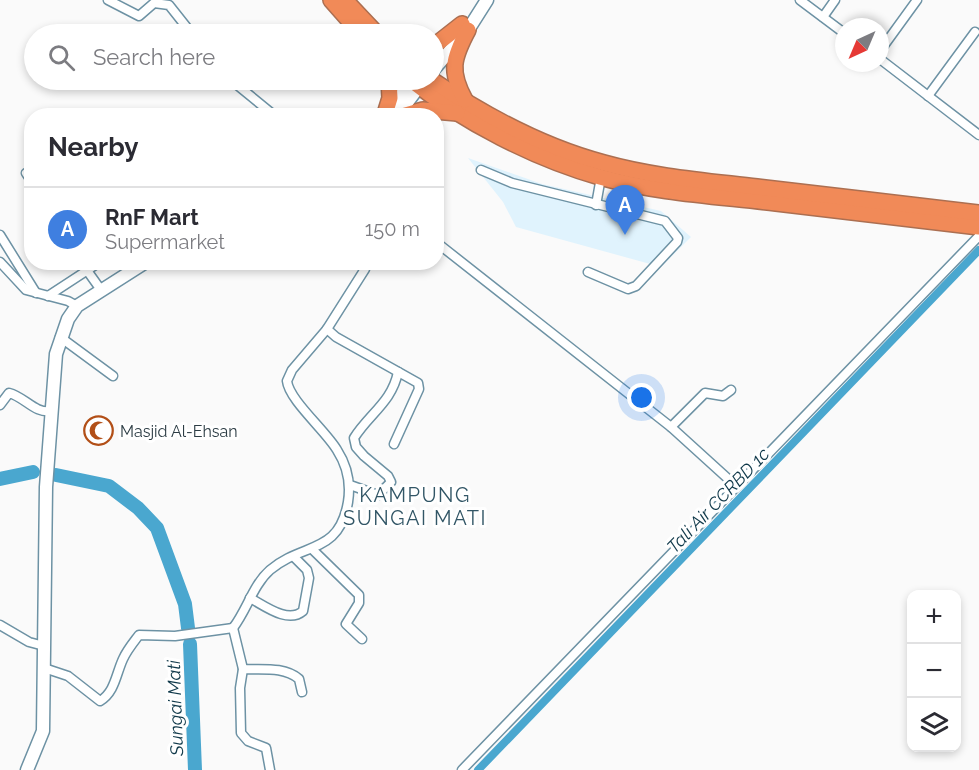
<!DOCTYPE html>
<meta charset="utf-8">
<style>
:root{--surface:#fff;--page:#f2f2f3;--text:#2b2b33;--muted:#7c7c81;--line:#e1e1e2;--accent:#db2777}
body{margin:0;font-family:Raleway,sans-serif;background:var(--page);color:var(--text)}
.controls{position:absolute;right:18px;bottom:18px;display:grid;overflow:hidden;border-radius:12px;box-shadow:0 3px 9px #0003}
.controls button{width:54px;height:54px;display:grid;place-items:center;padding:0;border:0;border-bottom:2px solid var(--line);background:var(--surface);color:var(--text);font:30px sans-serif}
.compass{position:absolute;left:835px;top:18px;width:54px;height:54px;border-radius:50%;background:var(--surface);box-shadow:0 3px 9px #0003;rotate:224deg}
.you{position:absolute;left:642px;top:398px;width:21px;height:21px;margin:-15px;border:4px solid #fff;border-radius:50%;background:#1a73e8;box-shadow:0 0 0 9px #1a73e833}
.badge{display:grid;place-items:center;width:39px;height:39px;border-radius:50%;background:var(--accent);color:#fff;font-size:20px;font-weight:700}
.pin{position:absolute;translate:-50% -50px;filter:drop-shadow(0 2px 3px #0008)}
.pin::after{content:'';position:absolute;top:32px;width:21px;height:18px;background:inherit;clip-path:polygon(0 0,100% 0,50% 100%)}
.list{margin:0;padding:0;list-style:none}
h2{display:flex;justify-content:space-between;align-items:center;height:78px;margin:0;padding:0 24px;font-size:26px}
h2 small{font-size:20px;font-weight:400;color:var(--muted)}
.list li{display:grid;grid-template-columns:39px 1fr auto;gap:18px;align-items:center;box-sizing:border-box;height:84px;padding:0 24px;border-top:2px solid var(--line)}
.list b{display:block;font-size:22px;white-space:nowrap}
.list p{margin:0;font-size:20px;white-space:nowrap;color:var(--muted)}
.list em{font-size:20px;font-style:normal;color:var(--muted)}
.icon{flex:none;width:33px;height:33px;fill:none;stroke:currentColor;stroke-width:2;stroke-linecap:round;stroke-linejoin:round}
.map{position:relative;flex:none;width:979px;height:770px;overflow:hidden}
.search{position:absolute;background:var(--surface);box-shadow:0 3px 9px #0003;left:24px;top:24px;width:420px;height:66px;display:flex;align-items:center;gap:15px;box-sizing:border-box;padding:0 21px;border-radius:33px;color:var(--muted);font-size:22px}
.panel{position:absolute;background:var(--surface);box-shadow:0 3px 9px #0003;left:24px;top:108px;width:420px;height:162px;border-radius:24px}
.map>svg:first-child{display:block}
</style>
<div class="map">
<svg width="979" height="770" viewBox="0 0 979 770">
<rect width="100%" height="100%" fill="#fafafa"/>
<!-- built -->
<polygon fill="#e0f3fd" points="468,158 542,184 661,211 691,237 661,267 516,227 503,202"/>
<g fill="none" stroke-linecap="round" stroke-linejoin="round">
<!-- canal -->
<polyline stroke="#4aa7cf" stroke-width="8" points="478,770 979,250"/>
<!-- river -->
<g stroke="#4aa7cf" stroke-width="14">
<polyline points="56,475 109,486 138,508 157,528 185,604 188,628"/>
<polyline points="0,479 33,472"/>
<polyline points="190,644 195,770"/>
</g>
<defs>
<g id="street">
<polyline points="108,0 139,16 154,3 169,5 192,34"/>
<polyline points="800,0 844,33"/>
<polyline points="823,17 835,0"/>
<polyline points="880,51 917,0"/>
<polyline points="880,59 979,135"/>
<polyline points="231,80 275,116"/>
<polyline points="928,96 975,32"/>
<polyline points="481,170 512,183 665,221 678,238 677,242 636,286 628,289 588,272"/>
<polyline points="26,173 32,182"/>
<polyline points="596,205 601,177"/>
<polyline points="0,235 36,293"/>
<polyline points="436,242 671,427 736,486"/>
<polyline points="0,262 26,290 68,301 77,306"/>
<polyline points="81,262 101,290"/>
<polyline points="48,296 100,262"/>
<polyline points="327,329 336,337 418,383 419,389 394,444"/>
<polyline points="60,337 113,376"/>
<path d="M0,405L9,393C25,397 35,414 51,411"/>
<polyline points="671,427 705,393 723,396 731,390"/>
<path d="M350,485L378,495L391,482L388,476L364,456L356,447L354,438C369,414 392,402 398,372"/>
<polyline points="312,549 359,595 359,603 346,624 362,639"/>
<path d="M250,598C265,606 288,624 303,611L309,578L307,570L294,557"/>
<polyline points="0,625 29,642 44,646"/>
<path d="M233,628C247,610 253,585 270,570C303,542 339,555 348,502C351,483 348,467 337,450C326,431 289,400 287,381L292,370L327,329L365,269V262"/>
<polyline points="233,628 243,669 240,688 241,733 248,741 266,748 270,770"/>
<path d="M44,668L68,676L100,701C115,692 116,674 123,659C127,650 133,643 139,635L175,636L233,628"/>
<path d="M243,669C261,670 284,666 299,679L302,692"/>
<polyline points="462,770 979,236"/>
</g>
<g id="secondary">
<polyline points="434,69 468,30 487,0"/>
<polyline points="389,110 413,80"/>
<polyline points="397,116 424,80"/>
<polyline points="27,770 43,731 46,487 56,354 68,319 77,306 146,262"/>
</g>
<g id="highway">
<polyline points="331,0 361,34"/>
<polyline points="345,0 377,34"/>
<polyline points="434,46 462,24"/>
<path d="M411,80C463,122 536,159 600,177C657,193 718,196 776,203C843,211 911,219 979,227"/>
<path d="M432,80C484,115 543,147 604,163C654,177 706,181 757,187C831,196 905,204 979,213"/>
<path d="M465,100C449,71 453,58 468,30"/>
<polyline points="385,114 390,98 389,80"/>
<polyline points="402,116 423,110 457,113"/>
</g>
</defs>
<!-- street casing -->
<use href="#street" stroke="#6d92a4" stroke-width="11"/>
<!-- secondary casing -->
<use href="#secondary" stroke="#6d92a4" stroke-width="15"/>
<!-- highway casing -->
<use href="#highway" stroke="#ac6f51" stroke-width="18"/>
<!-- street -->
<use href="#street" stroke="#fff" stroke-width="8"/>
<!-- secondary -->
<use href="#secondary" stroke="#fff" stroke-width="12"/>
<!-- highway -->
<use href="#highway" stroke="#f18a58" stroke-width="15"/>
</g>
<!-- icons -->
<defs>
<symbol id="mosque-ring" viewBox="-11 -11 22 22"><circle r="9.5" fill="#fff" stroke="#b24f17" stroke-width="1.5"/><path d="M3.5-4.9A6 6 0 1 0 3.5 4.9A5 5 0 1 1 3.5-4.9Z" fill="#b24f17"/></symbol>
</defs>
<g fill-rule="evenodd">
<use href="#mosque-ring" x="82" y="414" width="33" height="33"/>
</g>
<g text-anchor="middle" dominant-baseline="central" stroke-width="6" stroke-linejoin="round" paint-order="stroke">
<!-- poi labels -->
<g font-size="16" fill="#2c3c44" stroke="#fff" text-anchor="start">
<text x="120" y="431">Masjid Al-Ehsan</text>
</g>
<!-- water labels -->
<g font-size="18" font-style="italic" fill="#10394a" stroke="#fff">
<text transform="translate(718 500) rotate(-46)">Tali Air CCRBD 1c</text>
<text transform="translate(175 708) rotate(-92)">Sungai Mati</text>
</g>
<!-- quarter labels -->
<g font-size="20" letter-spacing="1.5" fill="#325666" stroke="#fff">
<text x="415" y="495">KAMPUNG<tspan x="415" dy="23">SUNGAI MATI</tspan></text>
</g>
</g>
</svg>
<div class="controls">
<button>+</button>
<button>−</button>
<button><svg class="icon" aria-label="layers" viewBox="0 0 24 24"><path d="M12 4l9 5-9 5-9-5zM3 14l9 5 9-5"/></svg></button>
</div>
<svg class="compass" viewBox="-18 -18 36 36"><path d="M0-13l5 13h-10z" fill="#e53935"/><path d="M0 13l5-13h-10z" fill="#7c7c81"/></svg>
<div class="you"></div>
<div class="pin badge" style="left:625px;top:235px;background:#3f7fe0">A</div>
<div class="search"><svg class="icon" aria-label="search" viewBox="0 0 24 24"><circle cx="10" cy="10" r="6"/><path d="M15 15l6 6"/></svg>Search here</div>
<section class="panel">
<h2>Nearby<small></small></h2>
<ul class="list">
<li><span class="badge" style="background:#3f7fe0">A</span><div><b>RnF Mart</b><p>Supermarket</p></div><em>150 m</em></li>
</ul>
</section>
</div>
